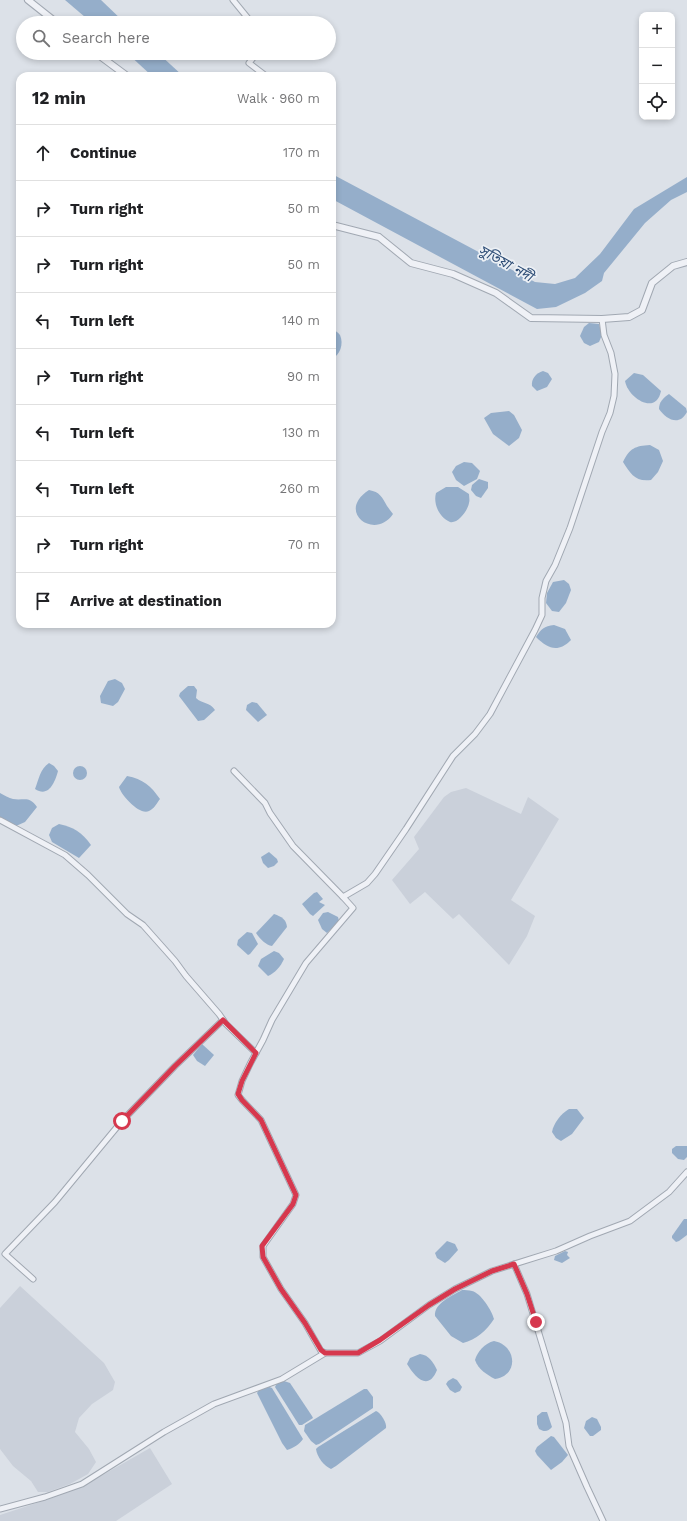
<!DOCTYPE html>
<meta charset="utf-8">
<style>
:root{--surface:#fff;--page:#f2f2f2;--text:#202124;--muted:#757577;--line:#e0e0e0}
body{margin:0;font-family:"Work Sans","Noto Sans Bengali",sans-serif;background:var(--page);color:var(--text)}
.controls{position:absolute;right:12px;top:12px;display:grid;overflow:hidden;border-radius:8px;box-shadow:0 2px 6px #0003}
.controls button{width:36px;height:36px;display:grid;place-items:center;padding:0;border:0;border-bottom:1px solid var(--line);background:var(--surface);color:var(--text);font:20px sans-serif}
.stop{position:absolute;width:12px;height:12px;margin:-9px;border:3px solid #d6384e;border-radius:50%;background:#fff}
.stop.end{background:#d6384e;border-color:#fff;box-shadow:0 1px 4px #0008}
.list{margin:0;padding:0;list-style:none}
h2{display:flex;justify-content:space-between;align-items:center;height:52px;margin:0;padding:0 16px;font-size:17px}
h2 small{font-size:13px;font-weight:400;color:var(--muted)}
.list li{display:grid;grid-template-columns:26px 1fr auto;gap:12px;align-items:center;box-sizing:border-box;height:56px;padding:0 16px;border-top:1px solid var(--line)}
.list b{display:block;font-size:15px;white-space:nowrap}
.list em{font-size:13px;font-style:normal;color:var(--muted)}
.icon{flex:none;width:22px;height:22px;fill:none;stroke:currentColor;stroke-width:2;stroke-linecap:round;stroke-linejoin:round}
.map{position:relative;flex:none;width:687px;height:1521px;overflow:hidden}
.search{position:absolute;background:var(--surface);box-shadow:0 2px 6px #0003;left:16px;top:16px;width:320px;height:44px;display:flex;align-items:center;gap:10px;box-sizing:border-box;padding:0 14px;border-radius:22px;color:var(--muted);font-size:15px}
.panel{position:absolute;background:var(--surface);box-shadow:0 2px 6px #0003;left:16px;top:72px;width:320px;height:556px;border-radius:12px}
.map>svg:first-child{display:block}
</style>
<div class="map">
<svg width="687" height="1521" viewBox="0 0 687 1521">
<rect width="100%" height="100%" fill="#dce1e8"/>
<!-- built -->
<g fill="#cad0da">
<polygon points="466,788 521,814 528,797 559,819 511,900 535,916 527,936 509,965 459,914 453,919 425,892 410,904 392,880 419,849 414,837 444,797 451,792"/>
<polygon points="20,1286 104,1363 115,1382 113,1390 92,1404 79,1418 75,1432 89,1449 96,1462 88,1474 70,1484 48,1492 38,1492 31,1481 13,1466 0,1449 0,1308"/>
<polygon points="150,1448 172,1484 116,1521 0,1521 0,1515 49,1499 87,1484"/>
</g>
<!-- water -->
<g fill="#95aeca">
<polygon points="65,0 101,0 125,23 92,23"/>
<polygon points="127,53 158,53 183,76 152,76"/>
<polygon points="332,174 535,282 555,284 575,278 600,254 634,209 687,177 687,192 671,200 645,223 604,273 602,281 585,293 556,307 537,309 332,199"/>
<polygon points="589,323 599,324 602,335 599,342 590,346 584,343 580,336 584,327"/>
<path d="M332,328C334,330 338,332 340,335C344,344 340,355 332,359Z"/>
<path d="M543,371L548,373L552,379L547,387L537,391L532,386C531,379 536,373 543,371Z"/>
<path d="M634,373L643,375L661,391C656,416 628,398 625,381Z"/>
<path d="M669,394L686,408L687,412C679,427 666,419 659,409C659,402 663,398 669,394Z"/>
<polygon points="509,411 514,415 522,430 519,438 509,446 493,434 484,418 491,413"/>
<path d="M650,445L659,450L663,461L658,472L651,480C635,482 631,474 623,462C630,448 635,446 650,445Z"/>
<polygon points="464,462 472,463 480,471 477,479 464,486 456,480 452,472 456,466"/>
<polygon points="479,479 488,482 488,488 481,498 476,496 471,490 472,485"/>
<path d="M446,487H458L469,494C469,497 470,500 469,503C468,510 458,524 450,522C439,517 433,504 436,493Z"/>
<path d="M369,490C380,492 382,497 387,506C389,509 391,511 393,514C375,541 335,512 369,490Z"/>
<polygon points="564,580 569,584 571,590 566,603 559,612 552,611 546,603 547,593 553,582"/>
<path d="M554,625L565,629L571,640C558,653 548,649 536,637C541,629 544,626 554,625Z"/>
<polygon points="115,679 122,683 125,689 118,702 113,706 101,703 100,696 108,681"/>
<path d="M188,686H194L197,690L196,698C202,704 210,702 215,710L204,720L198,721L179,696L180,693Z"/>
<polygon points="252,702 257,703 267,715 258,722 246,710 247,705"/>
<path d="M49,763L54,766L58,771C55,782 49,798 35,789C39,779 40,769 49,763Z"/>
<circle cx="80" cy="773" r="7"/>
<path d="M127,776C143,779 151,786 160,799C157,803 154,809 149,811C140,816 121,795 119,787Z"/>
<path d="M0,793C4,795 9,798 13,799C24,801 29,795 37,807L25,822L16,826L0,818Z"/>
<path d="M59,824C73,827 82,832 91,845L79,858L52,842L49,835L52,828Z"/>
<polygon points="269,852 277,859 278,862 274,866 268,868 263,863 261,857"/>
<polygon points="317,892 323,899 319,902 325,905 313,916 310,914 302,904 314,893"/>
<polygon points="328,912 338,917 339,921 327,933 322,929 318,920 323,913"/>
<path d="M274,914C282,917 286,919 287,927L272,946C266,945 260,939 256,933Z"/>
<polygon points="247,932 252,933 258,944 250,954 248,955 237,945 238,940"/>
<path d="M274,951L279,953L284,959C281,966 275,973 268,976L258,966L261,959Z"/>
<polygon points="202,1044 214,1055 205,1066 197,1061 193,1055"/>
<path d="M569,1109H577L584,1118L572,1134L561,1141L556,1138L552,1132C554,1122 561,1114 569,1109Z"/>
<polygon points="676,1146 687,1146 687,1157 684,1160 678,1159 672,1153 672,1149"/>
<polygon points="684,1219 687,1219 687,1235 679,1241 676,1242 672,1238 672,1236"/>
<polygon points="447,1241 455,1244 458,1250 449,1260 445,1263 437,1258 435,1253"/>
<polygon points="565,1251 568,1252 567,1255 570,1258 562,1263 554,1260 555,1256"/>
<path d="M462,1290C465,1290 469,1290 472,1291C481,1293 492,1311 494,1319C487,1330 476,1340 463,1343L451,1336L435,1316C434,1303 452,1296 462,1290Z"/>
<path d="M494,1341C516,1345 520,1375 495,1379C487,1375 478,1369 475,1360C477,1352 485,1343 494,1341Z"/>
<path d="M420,1354C429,1355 433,1362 437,1370C428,1392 415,1377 407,1364L410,1358Z"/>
<polygon points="453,1378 457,1380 462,1387 460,1391 455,1393 450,1390 446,1384 448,1381"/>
<polygon points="284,1381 290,1383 312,1416 313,1418 302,1425 299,1425 275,1387 277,1383"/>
<path d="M267,1386L272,1388L303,1439C300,1444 293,1448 287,1450L282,1443L257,1393L260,1388Z"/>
<polygon points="364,1389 367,1389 373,1397 373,1408 319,1444 316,1445 311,1441 304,1431 305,1425"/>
<path d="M376,1411C381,1413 387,1423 386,1428L336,1466L331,1469C324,1466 317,1457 316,1449L318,1447Z"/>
<path d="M542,1412H547L552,1427C548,1432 544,1432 539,1429L537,1424V1416Z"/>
<polygon points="592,1417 597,1419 601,1427 601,1430 593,1436 590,1436 584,1428 586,1421"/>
<polygon points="551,1436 554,1437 568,1455 562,1462 551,1470 537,1455 535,1451 537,1447"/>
</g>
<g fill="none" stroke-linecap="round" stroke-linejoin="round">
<defs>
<g id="minor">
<polyline points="233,0 251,22 255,23"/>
<polyline points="257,53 249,63 266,76"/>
<polyline points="234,771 265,803 270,813 293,846 343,897 367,883 375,874 406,829 453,756 475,734 490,714 535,630 542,615 542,598 546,581 555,565 570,528 602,432 610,413 614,396 615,374 611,353 604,335 602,319"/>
<polyline points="0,820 65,855 88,875 127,914 143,925 175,961 186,976 219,1014 226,1024 256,1053"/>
<polyline points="514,1264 527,1294 566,1423 569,1446 587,1487 603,1521"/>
<polyline points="33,1279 5,1254 55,1202 122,1121 175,1066 223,1020"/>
<polyline points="325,1353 321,1351 305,1323 281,1289 263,1257 263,1246 293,1204 296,1195 261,1120 242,1100 238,1095 242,1081 250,1064 263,1040 272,1020 306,963 353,908 343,897"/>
<polyline points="0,1509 45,1497 82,1484 164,1432 214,1404 282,1379 325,1353 358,1353 380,1341 429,1305 455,1289 492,1271 556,1251 590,1236 630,1221 669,1192 687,1172"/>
</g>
<g id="tertiary">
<polyline points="28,0 57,23"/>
<polyline points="96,53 127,76"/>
<polyline points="332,225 379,237 411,263 453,274 496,293 531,318 602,319 629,317 642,310 652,283 673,266 687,262"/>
</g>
</defs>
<!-- minor casing -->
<use href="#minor" stroke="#a1a8b2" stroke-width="7"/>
<!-- tertiary casing -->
<use href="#tertiary" stroke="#a1a8b2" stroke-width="8"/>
<!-- minor -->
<use href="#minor" stroke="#eff1f6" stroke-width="5"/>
<!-- tertiary -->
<use href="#tertiary" stroke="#eff1f6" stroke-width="6"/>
</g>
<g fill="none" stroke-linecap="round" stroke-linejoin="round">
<!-- route -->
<polyline stroke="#d6384e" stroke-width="5" points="122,1121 175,1066 223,1020 256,1053 242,1081 238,1094 242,1100 261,1120 296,1195 293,1204 262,1246 263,1257 281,1289 305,1323 321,1350 325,1353 358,1353 380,1340 429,1305 455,1289 492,1271 514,1264 527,1294 536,1322"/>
</g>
<g text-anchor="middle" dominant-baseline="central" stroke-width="3.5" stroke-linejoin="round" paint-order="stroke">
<!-- water labels -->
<g font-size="14" font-style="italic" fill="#2d4c75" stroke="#ecf0f5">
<text transform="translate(506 263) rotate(29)">সুতিয়া নদী</text>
</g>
</g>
</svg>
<div class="controls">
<button>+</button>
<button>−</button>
<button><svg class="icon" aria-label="locate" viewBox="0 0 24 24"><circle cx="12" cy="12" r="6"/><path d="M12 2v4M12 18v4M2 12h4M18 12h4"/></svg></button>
</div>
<div class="stop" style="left:122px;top:1121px"></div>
<div class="stop end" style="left:536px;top:1322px"></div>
<div class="search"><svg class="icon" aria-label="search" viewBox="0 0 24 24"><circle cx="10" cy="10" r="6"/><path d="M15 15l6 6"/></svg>Search here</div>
<section class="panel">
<h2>12 min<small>Walk · 960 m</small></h2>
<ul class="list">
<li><svg class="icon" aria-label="ahead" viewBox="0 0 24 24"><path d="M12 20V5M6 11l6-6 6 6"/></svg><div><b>Continue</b></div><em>170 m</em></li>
<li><svg class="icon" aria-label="right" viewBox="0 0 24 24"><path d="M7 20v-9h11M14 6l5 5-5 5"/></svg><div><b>Turn right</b></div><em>50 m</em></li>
<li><svg class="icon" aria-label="right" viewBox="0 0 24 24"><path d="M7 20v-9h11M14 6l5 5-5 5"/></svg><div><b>Turn right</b></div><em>50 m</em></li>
<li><svg class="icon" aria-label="left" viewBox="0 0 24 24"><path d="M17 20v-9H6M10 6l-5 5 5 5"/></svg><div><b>Turn left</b></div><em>140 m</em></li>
<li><svg class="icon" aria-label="right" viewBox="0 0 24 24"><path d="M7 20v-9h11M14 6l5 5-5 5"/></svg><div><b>Turn right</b></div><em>90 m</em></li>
<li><svg class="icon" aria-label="left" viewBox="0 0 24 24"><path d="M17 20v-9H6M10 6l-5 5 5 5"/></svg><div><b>Turn left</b></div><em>130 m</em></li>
<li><svg class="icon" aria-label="left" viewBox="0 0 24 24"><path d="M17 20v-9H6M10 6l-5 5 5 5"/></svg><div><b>Turn left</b></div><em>260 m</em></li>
<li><svg class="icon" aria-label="right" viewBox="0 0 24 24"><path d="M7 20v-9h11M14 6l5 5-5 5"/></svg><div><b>Turn right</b></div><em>70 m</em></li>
<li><svg class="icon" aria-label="arrive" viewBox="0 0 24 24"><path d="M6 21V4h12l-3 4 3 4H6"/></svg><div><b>Arrive at destination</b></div></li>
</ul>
</section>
</div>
